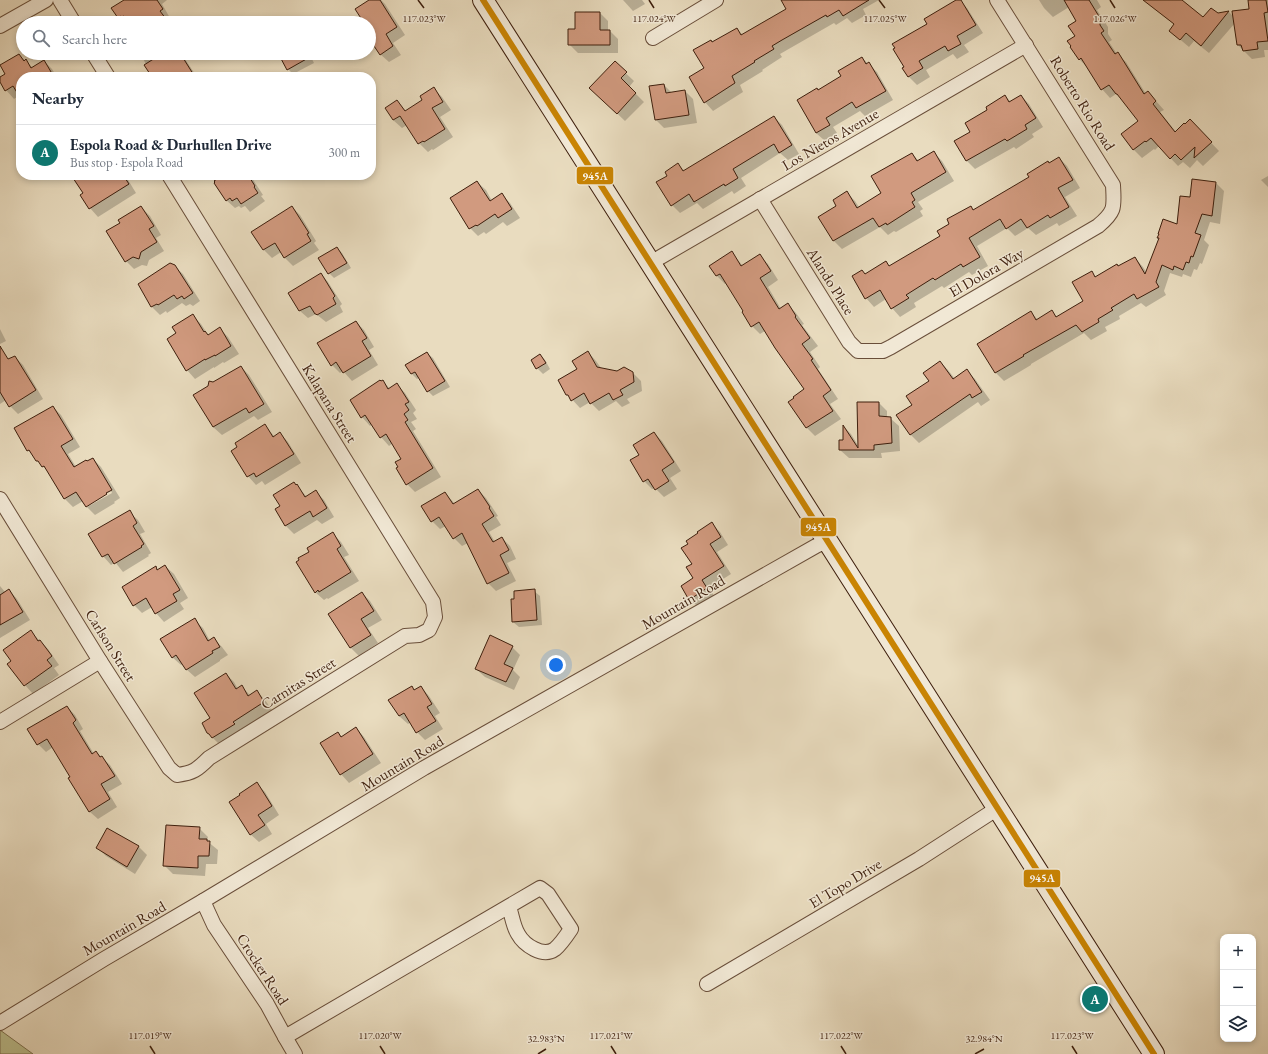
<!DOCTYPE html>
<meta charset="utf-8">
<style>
:root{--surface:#fff;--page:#f2f2f3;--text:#1f2937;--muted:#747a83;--line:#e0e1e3;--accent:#0f766e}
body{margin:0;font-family:"EB Garamond",serif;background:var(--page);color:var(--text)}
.controls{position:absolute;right:12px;bottom:12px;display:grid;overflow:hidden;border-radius:8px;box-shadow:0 2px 6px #0003}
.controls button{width:36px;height:36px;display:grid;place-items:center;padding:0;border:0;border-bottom:1px solid var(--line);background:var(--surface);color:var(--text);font:20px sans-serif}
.you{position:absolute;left:556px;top:665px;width:14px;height:14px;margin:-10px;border:3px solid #fff;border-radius:50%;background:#1a73e8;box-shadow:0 0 0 6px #1a73e833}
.badge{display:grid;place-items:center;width:26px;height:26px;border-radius:50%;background:var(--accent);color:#fff;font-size:13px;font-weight:700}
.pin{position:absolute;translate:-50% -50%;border:2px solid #fff;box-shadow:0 1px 4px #0006}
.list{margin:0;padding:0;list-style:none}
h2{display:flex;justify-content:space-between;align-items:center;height:52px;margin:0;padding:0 16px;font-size:17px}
h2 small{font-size:13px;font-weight:400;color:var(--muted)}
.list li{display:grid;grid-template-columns:26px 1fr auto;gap:12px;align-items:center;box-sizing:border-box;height:56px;padding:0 16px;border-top:1px solid var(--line)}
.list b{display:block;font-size:15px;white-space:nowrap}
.list p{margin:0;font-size:13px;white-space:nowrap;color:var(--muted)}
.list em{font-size:13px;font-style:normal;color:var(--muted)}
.icon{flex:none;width:22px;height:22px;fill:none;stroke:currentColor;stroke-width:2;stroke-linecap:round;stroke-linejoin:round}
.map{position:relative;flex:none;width:1268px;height:1054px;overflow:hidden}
.search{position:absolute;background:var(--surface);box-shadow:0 2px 6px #0003;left:16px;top:16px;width:360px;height:44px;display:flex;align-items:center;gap:10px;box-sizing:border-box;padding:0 14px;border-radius:22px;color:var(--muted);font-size:15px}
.panel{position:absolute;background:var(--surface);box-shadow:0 2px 6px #0003;left:16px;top:72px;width:360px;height:108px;border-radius:16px}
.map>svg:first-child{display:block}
</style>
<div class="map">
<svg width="1268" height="1054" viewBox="0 0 1268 1054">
<rect width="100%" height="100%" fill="#e9dcbf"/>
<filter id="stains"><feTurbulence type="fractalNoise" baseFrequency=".005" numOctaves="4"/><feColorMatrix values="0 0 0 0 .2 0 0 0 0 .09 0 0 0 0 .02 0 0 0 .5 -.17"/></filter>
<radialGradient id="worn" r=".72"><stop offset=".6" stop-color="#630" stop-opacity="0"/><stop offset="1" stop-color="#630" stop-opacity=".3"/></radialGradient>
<!-- green -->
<polygon fill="#bcbf8e" stroke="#7d6f4e" points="0,1030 33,1054 0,1054"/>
<!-- shadow -->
<g fill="#0003">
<polygon points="126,0 167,0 162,4 170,18 168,19 170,23 122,23 113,8"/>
<polygon points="371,0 381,0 385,4 405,35 393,43 401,55 389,62 380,54 375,38 369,28 369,23 366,23"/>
<polygon points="623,0 642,0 645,4 633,11"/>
<polygon points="784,0 879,0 863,9 866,15 852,23 847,18 836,25 834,23 780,54 782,57 762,70 763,71 740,85 743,92 713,111 705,102 690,77 705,69 713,43 737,29 743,35 787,10"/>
<polygon points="958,0 967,8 983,33 964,45 969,52 957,59 953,54 926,70 930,77 917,85 909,77 928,24"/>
<polygon points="1039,0 1097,0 1101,7 1097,10 1108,27 1108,34 1112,40 1109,42 1117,54 1126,62 1146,94 1148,92 1164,110 1160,112 1176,132 1198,129 1219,151 1203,166 1197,160 1190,168 1183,162 1178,166 1159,146 1155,150 1154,149 1142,158 1134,150 1122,135 1140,121 1125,102 1116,94 1110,98 1102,89 1088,68 1080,60 1071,47 1076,36 1078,21 1069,7 1053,17 1044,8"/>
<polygon points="1144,0 1181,0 1203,19 1217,14 1229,12 1234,17 1250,10 1249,0 1268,0 1268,50 1264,50 1265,57 1252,59 1238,45 1235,23 1209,53 1194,41 1189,47 1170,31 1175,25"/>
<polygon points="600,13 608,21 608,31 610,31 618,39 618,53 578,53 569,44 576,30"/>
<polygon points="140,53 161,53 162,55 165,53 181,53 197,77 153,77"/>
<polygon points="279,53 309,53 314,63 293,74 288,69"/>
<polygon points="19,55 33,68 44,61 52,69 57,77 21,77 21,97 20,95 14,99 6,90 0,81 0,78 6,74"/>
<polygon points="862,58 877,72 893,100 865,116 860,111 833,127 837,133 825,141 816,133 818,91 842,76"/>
<polygon points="615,63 634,81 629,87 644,102 625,121 599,96"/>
<polygon points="664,85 672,93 685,91 693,99 697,123 664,128 656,120"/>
<polygon points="434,89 442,97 451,110 440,117 453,137 433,150 432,149 428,152 419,143 407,125 402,128 393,120 397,101 406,111 424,100"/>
<polygon points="1005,96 1011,102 1021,96 1029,104 1043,127 1032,134 1034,137 1016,149 1014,147 975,169 967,161 956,141 971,132 989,110"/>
<polygon points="774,117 782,125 799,154 788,160 780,153 741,178 746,186 734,194 732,191 703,209 697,203 680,213 672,205 669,176 678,165 685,171"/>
<polygon points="934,153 942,161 954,181 918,202 923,209 920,211 923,216 896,232 894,231 888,235 880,227 842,249 833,240 838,206 847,193 855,201 859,207 883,194 912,154 919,161"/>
<polygon points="1059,158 1067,166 1080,188 1065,197 1077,216 1059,226 1057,223 1036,235 1028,228 1015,236 1007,228 977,246 988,266 972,275 969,272 944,288 942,286 914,303 916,307 900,317 892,308 886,299 874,307 866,298 862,271 866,275 886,263 890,267 941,236 951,224 970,207 974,211 1030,178"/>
<polygon points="72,175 125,175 136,193 98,217 90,208 84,194"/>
<polygon points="225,175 250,175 263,195 261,196 265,201 250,212 245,206 241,208 239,206 235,208 226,200"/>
<polygon points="1268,176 1268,187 1261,180"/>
<polygon points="477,182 486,190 492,201 502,195 510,203 520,218 507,226 503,222 486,234 484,232 478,236 470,228"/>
<polygon points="1216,183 1224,191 1220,224 1210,222 1204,240 1209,245 1202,264 1200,263 1197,270 1194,269 1191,277 1183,274 1182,277 1170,273 1164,291 1166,295 1146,307 1141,303 1119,316 1120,319 1105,327 1107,331 1091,340 1084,333 1031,364 1031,365 1004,381 996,373 978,345 1031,312 1038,320 1052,312 1057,317 1084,302 1092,273 1097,278 1135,258 1143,267 1147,273 1160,239 1159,238 1178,226 1191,198"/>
<polygon points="141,207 150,216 161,235 156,238 164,251 149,260 147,266 142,265 134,269 126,261 121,223"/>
<polygon points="292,207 300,215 316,241 314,243 319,250 293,266 285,258 281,252 272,258 264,250 252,232"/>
<polygon points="337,248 342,253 351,268 334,278 329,273"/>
<polygon points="732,253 743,266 760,256 768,264 778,280 768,287 781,309 788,305 796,313 804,324 802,325 818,346 810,352 820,367 818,369 838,399 830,404 841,419 815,436 807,428 790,402 806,389 765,331 760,334 752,326 745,311 727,283 725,284 717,276 711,266"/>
<polygon points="174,266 183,274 200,301 193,306 190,304 186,306 182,303 167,313 166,311 160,315 152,307 139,284"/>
<polygon points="321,274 328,282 342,304 340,306 343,312 326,322 316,314 308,318 300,311 289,294"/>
<polygon points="193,316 201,324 209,336 220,329 228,337 239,354 224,363 223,362 214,368 214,367 195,379 187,370 168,339 177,334"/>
<polygon points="356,322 364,330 374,347 369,350 378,365 352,381 343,371 340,373 332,365"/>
<polygon points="0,329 6,341 0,344"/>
<polygon points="588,352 596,361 601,368 617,372 632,372 641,381 642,391 627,399 630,403 622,407 616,401 599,411 590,402 580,408 567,394"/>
<polygon points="427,353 433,358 450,387 433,396 428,391 420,377 417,379 412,374 407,365"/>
<polygon points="540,355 545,360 550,369 543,374 537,368 532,360"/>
<polygon points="15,357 23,365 43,399 18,414 10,406 6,400 0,404 0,360 9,361"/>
<polygon points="940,362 948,370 955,379 967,371 975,379 990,400 981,406 978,402 919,443 910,434 913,405 930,381"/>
<polygon points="241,367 249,375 272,412 258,420 254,416 222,435 213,427 194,395"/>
<polygon points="383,381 390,389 397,385 405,393 416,410 413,413 417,419 411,422 416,429 413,431 441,477 415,492 407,484 403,459 393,443 389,446 381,437 372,424 370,426 362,417 351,400"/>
<polygon points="879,403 887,411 887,418 890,418 899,426 900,451 881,453 882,458 849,458 840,450 844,441 844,427 851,434 859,447"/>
<polygon points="53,407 61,415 80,447 68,454 76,467 93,459 101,467 120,498 114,502 115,503 95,515 87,507 112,493 111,491 87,505 87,507 83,501 73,507 64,498 50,474 28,450"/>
<polygon points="265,426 275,437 280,433 288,442 301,463 265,485 262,481 256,485 248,476"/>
<polygon points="654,433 662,441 681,471 670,478 677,489 664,497 655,488 652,489 644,481 631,461 640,455"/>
<polygon points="296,485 307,497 316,492 324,500 334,517 322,524 317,520 294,534 286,526 276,510 281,506"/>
<polygon points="478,490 486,498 498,516 496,517 501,525 489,532 495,542 502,538 510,546 516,559 507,563 516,581 496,591 488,583 468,543 462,546 454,538 446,526 440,529 432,521 445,493 455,504"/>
<polygon points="129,512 138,520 145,532 140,534 151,553 148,555 149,556 123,572 115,562 111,565 103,556"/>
<polygon points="712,524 720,532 728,545 717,552 731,574 709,588 715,597 698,607 690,599 695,578 689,544"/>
<polygon points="333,534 341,542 349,555 344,557 359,581 328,599 327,598 324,600 315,592 311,552"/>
<polygon points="165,566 174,574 188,598 180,603 184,609 164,622 156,613 152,607 142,613 134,605 156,568 158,570"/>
<polygon points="0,586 5,592 9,590 17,599 30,620 0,638"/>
<polygon points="534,591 540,596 542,625 519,627 513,622"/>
<polygon points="362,593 370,601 382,620 368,628 378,643 359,656 350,647"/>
<polygon points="194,620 203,628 210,641 214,639 222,647 228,655 220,660 220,661 195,677 186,669 183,664 181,665 172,657"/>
<polygon points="31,632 48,649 59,665 54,668 59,675 33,694 25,685 13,661"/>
<polygon points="512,647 520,655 513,670 520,677 514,690 485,677 476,669"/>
<polygon points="226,674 234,682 238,689 242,687 250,695 257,692 265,700 272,710 241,730 221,746 208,733 211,718"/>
<polygon points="412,687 415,691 421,687 429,696 440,713 435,716 443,729 425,740 417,732 411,722 408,724 399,716 390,701"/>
<polygon points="67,707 75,715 83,729 80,731 94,754 96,752 110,765 122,784 108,792 117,807 98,819 90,812 69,778 72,777 53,747 46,752 38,744"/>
<polygon points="356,728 364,737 381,763 349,783 341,774 338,733 342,737"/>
<polygon points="257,784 265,792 279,815 266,824 272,834 259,842 250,834 242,795"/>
<polygon points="199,828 208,837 207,841 218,850 217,864 206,864 205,876 173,874 164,865"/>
<polygon points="138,846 147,855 135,874 106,856 98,848"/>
</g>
<!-- building -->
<g fill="#d19a7f" stroke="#3e1f0d">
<polygon points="124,0 157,0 163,9 160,11 166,19 159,23 128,23 124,16 122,17 121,16 118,18 111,8"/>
<polygon points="369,0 380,0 397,27 386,34 393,46 380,55 370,40 374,38 369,30 369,23 364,23 355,9"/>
<polygon points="781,0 869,0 843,16 839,10 827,17 826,15 782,40 772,46 774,49 754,61 755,62 732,76 735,83 704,103 689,77 704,68 693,50 711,40 712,42 737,28 741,35 760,24 786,9"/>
<polygon points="956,0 961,0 976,25 957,36 961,44 948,51 945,46 919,61 923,68 908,77 902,68 904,67 893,49 895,48 892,44 927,24 924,19"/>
<polygon points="1064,0 1089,0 1100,18 1100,25 1104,31 1101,33 1115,54 1118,52 1144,94 1148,91 1156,101 1153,104 1175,132 1184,123 1185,124 1190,119 1212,142 1194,158 1195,147 1181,160 1175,154 1170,159 1151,138 1146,142 1145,141 1133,150 1121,134 1138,121 1117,94 1116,94 1109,85 1101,90 1081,58 1079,60 1070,47 1071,46 1067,41 1075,36 1068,26 1076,21"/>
<polygon points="1143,0 1182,0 1203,17 1211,8 1218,13 1229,11 1201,46 1186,33 1180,40 1169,31 1174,24"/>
<polygon points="1248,0 1266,0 1268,12 1264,13 1268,41 1257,42 1258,49 1243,51 1241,45 1237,45 1232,11 1249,9"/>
<polygon points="575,12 600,12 600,30 610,30 610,45 568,45 568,29 575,29"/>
<polygon points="163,53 180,53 195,77 152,77 144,65"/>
<polygon points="278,53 317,53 287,70"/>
<polygon points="19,54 24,61 26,59 31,68 44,60 54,77 21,77 21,99 13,86 5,91 0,82 0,77 5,74 0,65"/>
<polygon points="862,57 866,64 869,62 886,91 856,108 852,102 826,118 830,125 816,133 797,100 817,88 818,90 841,76 838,71"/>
<polygon points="615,61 627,72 621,78 636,93 617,114 589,88"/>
<polygon points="664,84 666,93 685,90 689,115 655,120 649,86"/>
<polygon points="434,87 443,102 432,108 445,129 424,142 423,141 418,144 400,116 393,120 385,108 397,100 405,111 422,100 420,96"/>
<polygon points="1005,95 1009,102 1021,95 1036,118 1025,125 1027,129 1007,141 1005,139 966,161 954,141 970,132 965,123 987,110 986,107"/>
<polygon points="774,116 792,145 779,153 774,144 733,169 738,178 725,186 724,184 694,202 689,194 671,206 656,182 667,176 665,172 678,163 683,171"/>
<polygon points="934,151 946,172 911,193 915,200 912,202 915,207 887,225 886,223 879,227 873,218 833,241 818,217 836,206 833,200 847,191 857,208 881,193 871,176 912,153 917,161"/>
<polygon points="1059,157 1073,180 1058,188 1069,207 1050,218 1048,215 1027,228 1021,219 1006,229 1000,219 969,238 980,257 963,267 961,264 935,280 933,278 906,295 909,298 891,309 880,290 865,299 852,276 862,270 865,274 886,261 889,266 940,236 937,231 949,224 947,219 971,206 973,210 1029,177 1027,174 1048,161 1049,163"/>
<polygon points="71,175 123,175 129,184 89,209 80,195 83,193"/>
<polygon points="223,175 248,175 255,186 254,187 258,193 241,204 237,198 232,201 230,198 226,201 214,183 215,182 214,181"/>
<polygon points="1192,179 1216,182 1212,216 1202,214 1195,233 1201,235 1193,257 1191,256 1189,263 1186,262 1183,270 1174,266 1173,270 1162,265 1156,282 1159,287 1137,299 1134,294 1111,308 1113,310 1098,319 1099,322 1082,332 1076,325 1023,355 1024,356 995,373 977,344 1031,311 1036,320 1052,310 1056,317 1083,301 1072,282 1092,271 1095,277 1117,264 1118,266 1135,257 1145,274 1159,238 1157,238 1159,234 1158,234 1163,219 1177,224 1180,196 1190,197"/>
<polygon points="477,181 490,201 502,193 512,209 498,218 495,214 477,226 476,225 469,229 450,198"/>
<polygon points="141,206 154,226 149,229 157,242 141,252 139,259 133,257 125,262 106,231 120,223 118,220"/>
<polygon points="292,206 309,233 307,234 311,241 284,258 275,243 263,250 251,232"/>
<polygon points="337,247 347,263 328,274 318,258"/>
<polygon points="732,251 741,266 760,254 771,271 760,278 779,309 788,303 796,316 795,317 810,338 802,344 813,359 811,360 831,390 823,396 833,411 806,428 788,402 794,398 793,397 804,389 775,348 759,322 751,327 742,312 743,311 720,274 716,276 709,266"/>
<polygon points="170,263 175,265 193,293 184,299 182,296 177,299 174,295 158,305 157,304 151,307 138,284"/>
<polygon points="321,273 335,296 333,298 336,304 317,315 316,314 315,314 310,306 299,311 288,293"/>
<polygon points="193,314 204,332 205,331 208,335 220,327 231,346 215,356 215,355 205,360 205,359 186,371 167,339 176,333 172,327"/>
<polygon points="356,321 367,338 362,341 371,356 343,373 336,362 331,366 317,343"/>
<polygon points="0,346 8,359 15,356 36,390 9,407 0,392"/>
<polygon points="588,351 597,367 617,371 624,367 633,372 634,382 620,390 623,395 613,400 609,393 590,404 584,393 571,401 568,395 566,395 558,380 577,369 572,361"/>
<polygon points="427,352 445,381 427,392 415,372 411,374 405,365"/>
<polygon points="540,354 546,363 536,369 531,360"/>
<polygon points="940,361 953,379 967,369 982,392 972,398 970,394 910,435 896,415 912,405 906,396 929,381 923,373"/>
<polygon points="241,366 264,404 249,413 246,408 213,427 193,395 208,386 209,381 213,382"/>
<polygon points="380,380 381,381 383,380 388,389 397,383 409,402 405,404 409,410 404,414 408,420 405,422 433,468 406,485 396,468 398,467 395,462 401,459 386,434 380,438 365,415 361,418 350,400"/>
<polygon points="857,402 879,402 879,416 891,417 892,443 874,445 874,450 839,450 839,440 843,440 843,425 858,448"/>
<polygon points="53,406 73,439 61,446 74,467 86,460 87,461 93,458 112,490 106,493 107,494 86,507 76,492 64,499 44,466 42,467 38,461 36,461 29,450 27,451 14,428"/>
<polygon points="265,424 273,437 280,432 294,454 256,477 254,473 247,477 231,451 237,447 235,443"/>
<polygon points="654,432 674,462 662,470 669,481 655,490 648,479 643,482 630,460 639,455 633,445"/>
<polygon points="294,482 296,485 297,484 305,497 316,490 327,508 313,517 310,511 285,526 275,509 280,506 273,495"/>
<polygon points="478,489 490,507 489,508 494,516 482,524 493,542 502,537 509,550 500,555 509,573 487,584 462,533 453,539 439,517 431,522 421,506 445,492 453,504"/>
<polygon points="130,510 137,523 133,526 144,544 141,546 142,547 114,564 108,554 102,557 88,534"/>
<polygon points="712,522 721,537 710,544 724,566 702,580 707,588 689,600 681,586 693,578 686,567 692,564 681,548 688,544 686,541 698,533 697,532"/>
<polygon points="333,532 341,546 337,549 351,572 319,592 318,590 315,593 296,562 299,560 298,558 309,552 307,548"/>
<polygon points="165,565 180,590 173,594 177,601 155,614 146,598 133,606 122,587 156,566 157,570"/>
<polygon points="9,589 23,612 0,625 0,595"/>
<polygon points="535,589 537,620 512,622 511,599 514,599 514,591"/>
<polygon points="362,592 374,611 361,619 371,635 350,648 328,614"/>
<polygon points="195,618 208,641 214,637 220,647 212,651 213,653 186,670 176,655 172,658 160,639"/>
<polygon points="31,630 38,641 40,640 52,656 47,660 52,666 24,686 7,664 11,661 3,650"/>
<polygon points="490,635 513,646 504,664 513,668 506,682 475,669"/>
<polygon points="226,673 236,689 242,685 248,696 257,690 264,702 233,722 235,724 212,738 209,734 207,733 202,723 210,718 194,693"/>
<polygon points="412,686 414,690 421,686 432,704 427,707 436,721 416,733 404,713 399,716 388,700"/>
<polygon points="67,706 76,720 73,723 92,754 96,751 100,757 102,756 115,776 101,784 110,799 89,812 68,778 70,777 47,739 37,745 27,729"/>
<polygon points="356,727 373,754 340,775 320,743 338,732 341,737"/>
<polygon points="257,782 272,806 258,815 265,825 250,835 229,802 240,795 239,794"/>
<polygon points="166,825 200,827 199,839 207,839 207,841 210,841 209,856 198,856 198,868 163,866"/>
<polygon points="107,828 139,846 127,867 96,848"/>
</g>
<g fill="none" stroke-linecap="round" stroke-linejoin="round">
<defs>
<g id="street">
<polyline points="60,0 74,23"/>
<polyline points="0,26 46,0"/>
<polyline points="653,38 716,0"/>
<polyline points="93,53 108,77"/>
<path d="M760,199L849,342L858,351H883L891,347L1098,226C1116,211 1114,207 1113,185L997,0"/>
<polyline points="652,262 1026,45"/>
<path d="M0,499L100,661L169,768L177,775C193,773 197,770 209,758L405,636L419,635L429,630L435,617L433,602L169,175"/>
<polyline points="0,722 100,661"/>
<polyline points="203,901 214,925 267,1004 285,1037 295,1054"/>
<polyline points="707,984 919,859 998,808"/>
<polyline points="0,1023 104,959 203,901 424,768 816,546 827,541"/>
<path d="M285,1037L540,888L548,894L571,929C567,935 561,944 555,949C543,958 524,945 518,934C513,926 512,915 509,907"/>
</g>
<path id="secondary" d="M483,0C708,351 930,703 1154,1054"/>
</defs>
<!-- street casing -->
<use href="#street" stroke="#694e3a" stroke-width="16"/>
<!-- secondary casing -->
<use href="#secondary" stroke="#3e1f0d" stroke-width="22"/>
<!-- street -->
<use href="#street" stroke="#f1e8d5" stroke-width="14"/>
<!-- secondary -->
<use href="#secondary" stroke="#f1e8d5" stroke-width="20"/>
<defs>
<polyline id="bus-1" points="483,0 1154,1054"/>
</defs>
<!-- bus-1 casing -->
<use href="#bus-1" stroke="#f1e8d5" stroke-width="9"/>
<!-- bus-1 -->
<use href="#bus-1" stroke="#c98403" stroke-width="6"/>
</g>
<!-- ticks -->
<path fill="none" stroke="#3e1f0d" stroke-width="1.5" d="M418,0L424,8M649,0L654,8M879,0L885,8M1110,0L1115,8M150,1046L155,1054M380,1046L385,1054M611,1046L616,1054M841,1046L846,1054M1072,1046L1077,1054M538,1054L546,1049M975,1054L984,1049"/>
<g text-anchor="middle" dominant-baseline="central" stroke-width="3" stroke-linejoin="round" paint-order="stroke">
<!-- street labels -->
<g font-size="15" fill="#3e1f0d" stroke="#f1e8d5">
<text transform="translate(1083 103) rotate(58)">Roberto Rio Road</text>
<text transform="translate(830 139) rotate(-30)">Los Nietos Avenue</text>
<text transform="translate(986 272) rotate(-30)">El Dolora Way</text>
<text transform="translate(831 281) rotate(58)">Alando Place</text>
<text transform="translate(330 403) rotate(58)">Kalapana Street</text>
<text transform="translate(683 602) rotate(-30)">Mountain Road</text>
<text transform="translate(111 645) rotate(58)">Carlson Street</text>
<text transform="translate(298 683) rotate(-32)">Carnitas Street</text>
<text transform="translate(402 763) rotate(-31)">Mountain Road</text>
<text transform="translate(845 883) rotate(-31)">El Topo Drive</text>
<text transform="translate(124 928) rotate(-30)">Mountain Road</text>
<text transform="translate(263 969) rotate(57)">Crocker Road</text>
</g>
</g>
<g font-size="10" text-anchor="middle" fill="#3e1f0d" stroke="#f1e8d5" stroke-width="3" stroke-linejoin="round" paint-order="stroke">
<text x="1115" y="22">117.026°W</text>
<text x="424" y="22">117.023°W</text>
<text x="654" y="22">117.024°W</text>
<text x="885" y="22">117.025°W</text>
<text x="150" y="1039">117.019°W</text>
<text x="380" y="1039">117.020°W</text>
<text x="611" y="1039">117.021°W</text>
<text x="841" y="1039">117.022°W</text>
<text x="1072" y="1039">117.023°W</text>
<text x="546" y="1042">32.983°N</text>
<text x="984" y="1042">32.984°N</text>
</g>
<g stroke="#f1e8d5" stroke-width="1.5">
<rect x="576" y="166" width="38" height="19" rx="4" fill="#c98403"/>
<rect x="800" y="517" width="37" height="20" rx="4" fill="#c98403"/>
<rect x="1023" y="869" width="38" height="19" rx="4" fill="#c98403"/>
</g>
<g font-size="11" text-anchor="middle" font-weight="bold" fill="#fff">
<text x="595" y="180">945A</text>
<text x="818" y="531">945A</text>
<text x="1042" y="882">945A</text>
</g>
<rect width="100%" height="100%" filter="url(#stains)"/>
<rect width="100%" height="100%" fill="url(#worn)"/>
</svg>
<div class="controls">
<button>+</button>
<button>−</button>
<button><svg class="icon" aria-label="layers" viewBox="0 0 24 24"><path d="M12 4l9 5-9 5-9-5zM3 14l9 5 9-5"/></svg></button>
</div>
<div class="you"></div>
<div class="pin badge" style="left:1095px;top:999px">A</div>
<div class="search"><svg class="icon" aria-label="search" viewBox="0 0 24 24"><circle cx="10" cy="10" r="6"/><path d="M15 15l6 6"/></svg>Search here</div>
<section class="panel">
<h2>Nearby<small></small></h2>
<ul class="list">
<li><span class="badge">A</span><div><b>Espola Road &amp; Durhullen Drive</b><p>Bus stop · Espola Road</p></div><em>300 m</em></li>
</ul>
</section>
</div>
